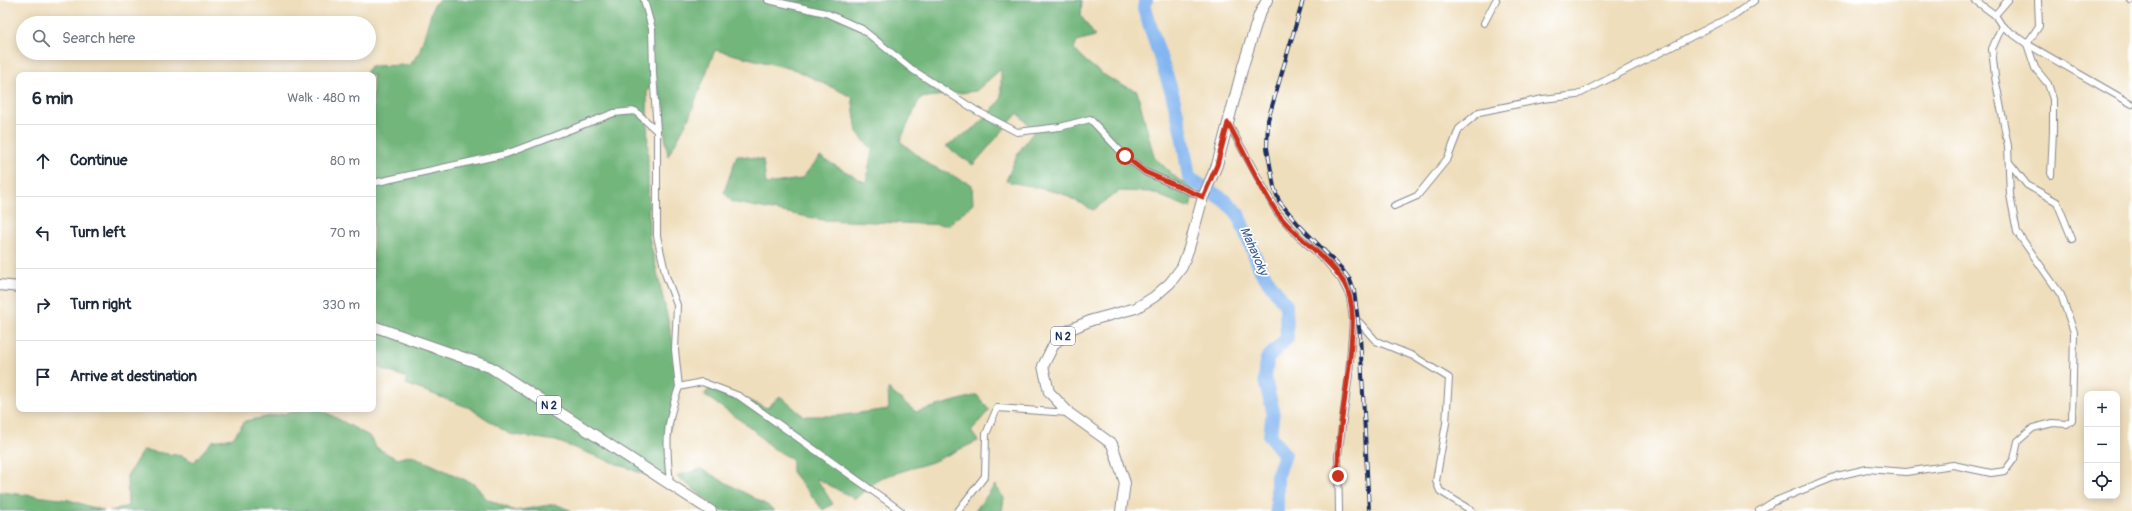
<!DOCTYPE html>
<meta charset="utf-8">
<style>
:root{--surface:#fff;--page:#f6f6f7;--text:#1f2937;--muted:#747a83;--line:#e0e1e3}
body{margin:0;font-family:Pangolin,sans-serif;background:var(--page);color:var(--text)}
.controls{position:absolute;right:12px;bottom:12px;display:grid;overflow:hidden;border-radius:8px;box-shadow:0 2px 10px #0003}
.controls button{width:36px;height:36px;display:grid;place-items:center;padding:0;border:0;border-bottom:1px solid var(--line);background:var(--surface);color:var(--text);font:20px sans-serif}
.stop{position:absolute;width:12px;height:12px;margin:-9px;border:3px solid #c8321e;border-radius:50%;background:#fff}
.stop.end{background:#c8321e;border-color:#fff;box-shadow:0 1px 4px #0008}
.list{margin:0;padding:0;list-style:none}
h2{display:flex;justify-content:space-between;align-items:center;height:52px;margin:0;padding:0 16px;font-size:17px}
h2 small{font-size:13px;font-weight:400;color:var(--muted)}
.list li{display:grid;grid-template-columns:26px 1fr auto;gap:12px;align-items:center;box-sizing:border-box;height:72px;padding:0 16px;border-top:1px solid var(--line)}
.list b{display:block;font-size:15px;white-space:nowrap}
.list em{font-size:13px;font-style:normal;color:var(--muted)}
.icon{flex:none;width:22px;height:22px;fill:none;stroke:currentColor;stroke-width:2;stroke-linecap:round;stroke-linejoin:round}
.map{position:relative;flex:none;width:2132px;height:511px;overflow:hidden}
.search{position:absolute;background:var(--surface);box-shadow:0 2px 10px #0003;left:16px;top:16px;width:360px;height:44px;display:flex;align-items:center;gap:10px;box-sizing:border-box;padding:0 14px;border-radius:22px;color:var(--muted);font-size:15px}
.panel{position:absolute;background:var(--surface);box-shadow:0 2px 10px #0003;left:16px;top:72px;width:360px;height:340px;border-radius:8px}
.map>svg:first-child{display:block}
</style>
<div class="map">
<svg width="2132" height="511" viewBox="0 0 2132 511">
<rect width="100%" height="100%" fill="#fff"/>
<filter id="ink" filterUnits="userSpaceOnUse"><feTurbulence type="fractalNoise" baseFrequency=".025" numOctaves="2"/><feDisplacementMap in="SourceGraphic" scale="8" xChannelSelector="R" yChannelSelector="G"/><feConvolveMatrix kernelMatrix="1 2 1 2 8 2 1 2 1" color-interpolation-filters="sRGB"/></filter>
<filter id="wash" filterUnits="userSpaceOnUse"><feTurbulence type="fractalNoise" baseFrequency=".012" numOctaves="4" result="noise"/><feDisplacementMap in="SourceGraphic" scale="16" xChannelSelector="R" yChannelSelector="G"/><feGaussianBlur stdDeviation="0.9" result="paint"/><feColorMatrix in="noise" values="0 0 0 0 0 0 0 0 0 0 0 0 0 0 0 0 0 1.4 0 .05"/><feComposite in="paint" operator="in"/></filter>
<g filter="url(#wash)">
<rect width="100%" height="100%" fill="#efdebc"/>
<!-- forest -->
<g fill="#72b67b" stroke="#46726c">
<path d="M441,0H1082L1081,16L1095,36L1077,41L1074,49C1089,67 1115,84 1137,91L1154,157L1174,176L1194,191L1190,208L1151,192L1119,191L1093,210L1061,193L1006,181L1018,153L1034,131L1018,113L973,165L946,146L976,127L1001,99V69L976,91L920,98L900,141L928,164L972,185L973,204L948,225L823,220L732,202L724,192L737,155L763,160L766,184L801,179L820,157L866,183L872,150L857,132L852,97L796,70L715,50L688,120L668,156L656,76L647,92L649,237L675,350L679,387L666,445L670,484L556,441L509,434L470,408L406,384L407,378L373,366V75H365L370,66L410,65L419,53L434,4Z"/>
<polygon points="712,386 767,408 780,396 803,416 837,416 889,409 888,389 916,412 977,395 989,410 971,431 978,441 932,462 880,478 855,499 816,478 833,504 823,510 792,472 792,459 771,447 750,427 704,395"/>
<polygon points="308,409 320,409 369,436 377,448 397,459 411,455 474,484 487,499 515,511 555,504 572,511 110,511 128,506 127,476 143,450 182,456 194,462 212,441 233,438 245,421"/>
<polygon points="701,469 767,505 775,511 720,511 677,476"/>
<polygon points="995,485 1004,498 1002,511 975,511"/>
<polygon points="0,492 69,500 104,511 0,511"/>
</g>
<g fill="none" stroke-linecap="round" stroke-linejoin="round">
<!-- river -->
<polyline stroke="#83b6f0" stroke-width="14" points="1146,0 1144,8 1172,93 1182,134 1189,178 1224,200 1237,212 1261,271 1286,305 1287,338 1267,359 1265,381 1273,410 1270,436 1285,455 1277,476 1277,511"/>
</g>
</g>
<g filter="url(#ink)">
<g fill="none" stroke-linecap="round" stroke-linejoin="round">
<defs>
<g id="minor">
<polyline points="644,0 652,29 653,73 657,131"/>
<polyline points="768,0 826,13 862,29 913,70 977,111 1017,132 1060,127 1090,119 1125,156 1145,172 1203,197"/>
<polyline points="1975,0 1995,15 2008,0"/>
<polyline points="2038,0 2039,26 2027,44 2035,68 2048,84 2053,99 2053,131 2051,175"/>
<polyline points="2131,0 2132,0"/>
<polyline points="1484,23 1496,0"/>
<polyline points="2002,26 2027,44 2132,104"/>
<polyline points="1228,123 1277,212 1298,236 1324,259 1341,279 1350,297 1353,320 1349,375 1338,456 1339,511"/>
<polyline points="2009,162 2027,185 2057,202 2072,239"/>
<polyline points="373,183 506,154 614,113 635,111 657,131 657,236 666,276 677,305 675,350 679,387"/>
<polyline points="1394,206 1417,196 1448,158 1459,129 1479,112 1543,99 1577,95 1734,15 1755,0"/>
<polyline points="1353,320 1359,322 1376,341 1413,356 1449,378 1446,423 1436,481 1440,491 1472,511"/>
<path d="M670,484C666,444 665,426 679,387L702,382L739,396L901,511"/>
<polyline points="958,511 985,476 986,434 997,408 1069,413"/>
<polyline points="1759,511 1773,502 1837,476 1867,469 1906,472 1953,465 1991,473 2005,471 2014,459 2018,441 2033,428 2053,423 2067,424 2072,420 2074,332 2061,295 2017,232 2010,195 2008,146 1995,77 1992,49 2002,26 1995,15"/>
</g>
<g id="primary">
<polyline points="0,285 19,287"/>
<polyline points="373,326 490,367 711,511"/>
<polyline points="1121,511 1125,483 1112,444 1069,413 1049,392 1043,366 1054,344 1071,329 1092,320 1136,308 1154,297 1170,283 1182,267 1189,248 1203,197 1217,165 1243,66 1259,15 1267,0"/>
</g>
</defs>
<!-- minor casing -->
<use href="#minor" stroke="#85868d" stroke-width="8"/>
<!-- primary casing -->
<use href="#primary" stroke="#85868d" stroke-width="12"/>
<!-- minor -->
<use href="#minor" stroke="#fff" stroke-width="6"/>
<!-- primary -->
<use href="#primary" stroke="#fff" stroke-width="10"/>
<defs>
<polyline id="rail" points="1303,0 1268,120 1267,148 1274,187 1279,201 1299,225 1341,268 1350,280 1354,291 1360,335 1369,511"/>
</defs>
<!-- rail casing -->
<use href="#rail" stroke="#1b2f5e" stroke-width="4"/>
<!-- rail -->
<use href="#rail" stroke="#fff" stroke-width="2.5" stroke-dasharray="8" stroke-linecap="butt"/>
</g>
</g>
<g fill="none" stroke-linecap="round" stroke-linejoin="round" filter="url(#ink)">
<!-- route -->
<path stroke="#c8321e" stroke-width="5" d="M1125,156L1145,172L1203,197L1217,165L1228,123C1244,152 1258,183 1276,211C1296,241 1342,263 1350,298C1354,314 1352,330 1351,346C1348,389 1337,432 1338,476"/>
</g>
<g text-anchor="middle" dominant-baseline="central" stroke-width="3.5" stroke-linejoin="round" paint-order="stroke">
<!-- shield labels -->
<g fill="#fff" stroke="#5f6d8e" stroke-width="1">
<rect x="1051" y="327" width="24" height="18" rx="3"/>
<rect x="537" y="396" width="24" height="18" rx="3"/>
</g>
<g font-size="11" font-weight="bold" fill="#1b2f5e">
<text x="1063" y="336">N 2</text>
<text x="549" y="405">N 2</text>
</g>
<!-- water labels -->
<g font-size="13" font-style="italic" fill="#3f5e91" stroke="#fff">
<text transform="translate(1254 251) rotate(66)">Mahavoky</text>
</g>
</g>
</svg>
<div class="controls">
<button>+</button>
<button>−</button>
<button><svg class="icon" aria-label="locate" viewBox="0 0 24 24"><circle cx="12" cy="12" r="6"/><path d="M12 2v4M12 18v4M2 12h4M18 12h4"/></svg></button>
</div>
<div class="stop" style="left:1125px;top:156px"></div>
<div class="stop end" style="left:1338px;top:476px"></div>
<div class="search"><svg class="icon" aria-label="search" viewBox="0 0 24 24"><circle cx="10" cy="10" r="6"/><path d="M15 15l6 6"/></svg>Search here</div>
<section class="panel">
<h2>6 min<small>Walk · 480 m</small></h2>
<ul class="list">
<li><svg class="icon" aria-label="ahead" viewBox="0 0 24 24"><path d="M12 20V5M6 11l6-6 6 6"/></svg><div><b>Continue</b></div><em>80 m</em></li>
<li><svg class="icon" aria-label="left" viewBox="0 0 24 24"><path d="M17 20v-9H6M10 6l-5 5 5 5"/></svg><div><b>Turn left</b></div><em>70 m</em></li>
<li><svg class="icon" aria-label="right" viewBox="0 0 24 24"><path d="M7 20v-9h11M14 6l5 5-5 5"/></svg><div><b>Turn right</b></div><em>330 m</em></li>
<li><svg class="icon" aria-label="arrive" viewBox="0 0 24 24"><path d="M6 21V4h12l-3 4 3 4H6"/></svg><div><b>Arrive at destination</b></div></li>
</ul>
</section>
</div>
